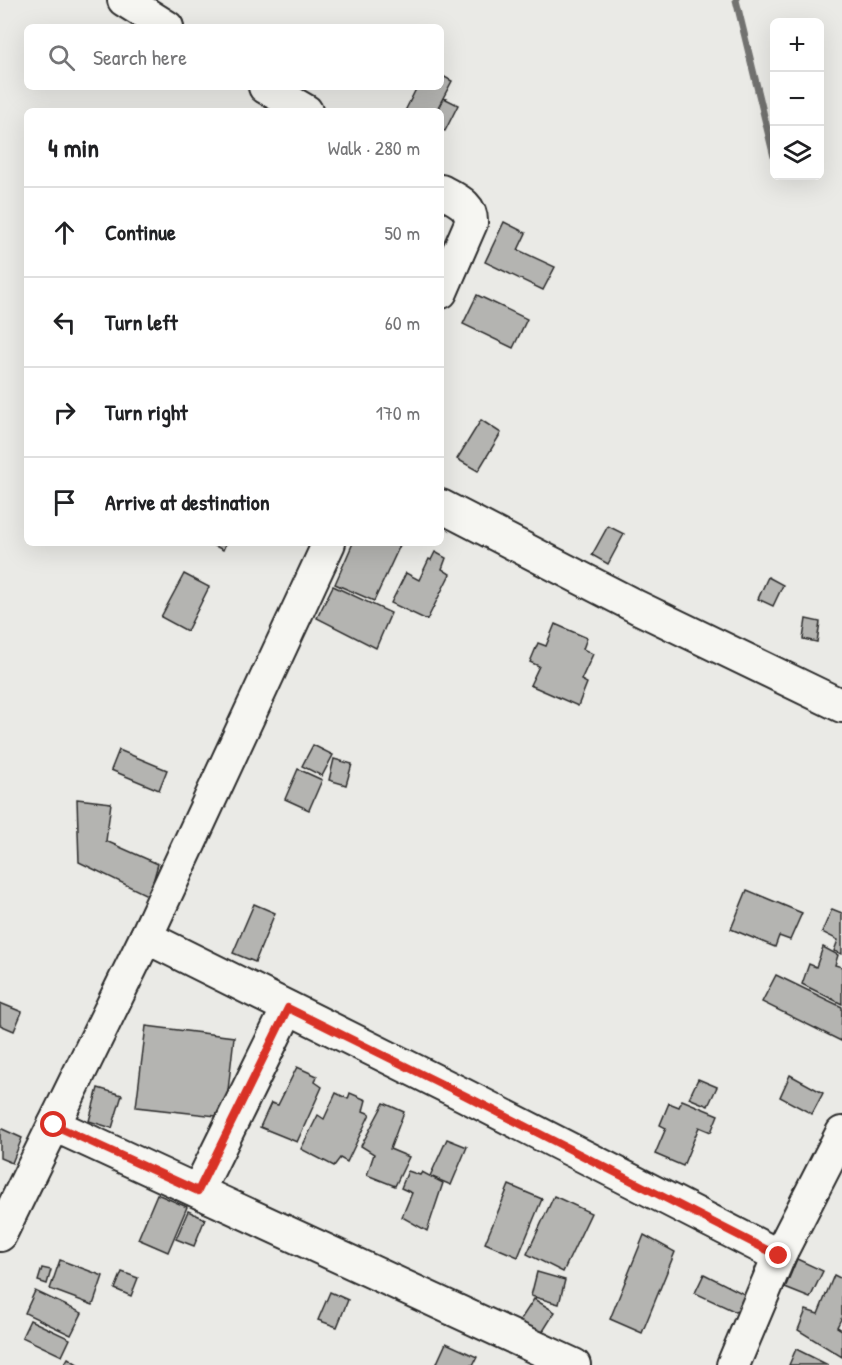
<!DOCTYPE html>
<meta charset="utf-8">
<style>
:root{--surface:#fff;--page:#f2f2f2;--text:#202124;--muted:#757577;--line:#e0e0e0}
body{margin:0;font-family:"Patrick Hand",sans-serif;background:var(--page);color:var(--text)}
.controls{position:absolute;right:18px;top:18px;display:grid;overflow:hidden;border-radius:9px;box-shadow:0 6px 24px #0002}
.controls button{width:54px;height:54px;display:grid;place-items:center;padding:0;border:0;border-bottom:2px solid var(--line);background:var(--surface);color:var(--text);font:30px sans-serif}
.stop{position:absolute;width:18px;height:18px;margin:-14px;border:4px solid #d93025;border-radius:50%;background:#fff}
.stop.end{background:#d93025;border-color:#fff;box-shadow:0 2px 6px #0008}
.list{margin:0;padding:0;list-style:none}
h2{display:flex;justify-content:space-between;align-items:center;height:78px;margin:0;padding:0 24px;font-size:26px}
h2 small{font-size:20px;font-weight:400;color:var(--muted)}
.list li{display:grid;grid-template-columns:39px 1fr auto;gap:18px;align-items:center;box-sizing:border-box;height:90px;padding:0 24px;border-top:2px solid var(--line)}
.list b{display:block;font-size:22px;white-space:nowrap}
.list em{font-size:20px;font-style:normal;color:var(--muted)}
.icon{flex:none;width:33px;height:33px;fill:none;stroke:currentColor;stroke-width:2;stroke-linecap:round;stroke-linejoin:round}
.map{position:relative;flex:none;width:842px;height:1365px;overflow:hidden}
.search{position:absolute;background:var(--surface);box-shadow:0 6px 24px #0002;left:24px;top:24px;width:420px;height:66px;display:flex;align-items:center;gap:15px;box-sizing:border-box;padding:0 21px;border-radius:9px;color:var(--muted);font-size:22px}
.panel{position:absolute;background:var(--surface);box-shadow:0 6px 24px #0002;left:24px;top:108px;width:420px;height:438px;border-radius:9px}
.map>svg:first-child{display:block}
</style>
<div class="map">
<svg width="842" height="1365" viewBox="0 0 842 1365">
<rect width="100%" height="100%" fill="#eaeae6"/>
<filter id="ink" filterUnits="userSpaceOnUse"><feTurbulence type="fractalNoise" baseFrequency=".0167" numOctaves="2"/><feDisplacementMap in="SourceGraphic" scale="12" xChannelSelector="R" yChannelSelector="G"/><feConvolveMatrix kernelMatrix="1 2 1 2 8 2 1 2 1" color-interpolation-filters="sRGB"/></filter>
<g filter="url(#ink)">
<g fill="none" stroke-linecap="round" stroke-linejoin="round">
<!-- stream -->
<polyline stroke="#727270" stroke-width="7" points="736,0 774,157"/>
</g>
<!-- building -->
<g fill="#b4b4b1" stroke="#2b2b2b" stroke-width="1.5">
<polygon points="441,75 452,81 436,111 405,111 417,87 441,87"/>
<polygon points="444,98 458,105 445,131 441,130 441,111 438,111"/>
<polygon points="504,222 526,233 518,250 555,267 543,290 485,262"/>
<polygon points="477,295 527,319 513,348 463,324"/>
<polygon points="481,420 501,433 478,471 457,459"/>
<polygon points="608,526 624,534 608,564 592,555"/>
<polygon points="209,543 226,543 223,550"/>
<polygon points="353,543 401,543 374,601 335,584"/>
<polygon points="435,552 446,558 442,569 450,574 427,620 391,603 406,573 419,580 429,559 431,560"/>
<polygon points="184,574 209,587 187,631 161,617"/>
<polygon points="768,577 783,585 773,606 758,599"/>
<polygon points="333,586 391,613 376,648 317,618"/>
<polygon points="806,619 820,622 817,642 803,639"/>
<polygon points="555,624 587,638 583,649 593,654 581,680 587,683 578,706 530,685 539,666 530,662 538,643 546,646"/>
<polygon points="313,745 333,755 322,776 302,766"/>
<polygon points="119,750 167,770 159,790 111,770"/>
<polygon points="334,759 352,764 346,785 329,780"/>
<polygon points="298,769 322,780 309,810 285,799"/>
<polygon points="77,799 111,803 106,841 158,864 149,896 79,862"/>
<polygon points="747,890 802,913 790,940 779,936 775,947 731,929"/>
<polygon points="254,904 275,913 255,962 233,953"/>
<polygon points="832,909 842,913 842,954 834,951 838,940 822,932"/>
<polygon points="823,947 838,955 835,965 842,967 842,1004 802,984 809,964 816,967"/>
<polygon points="776,975 842,1007 841,1041 762,1002"/>
<polygon points="0,1003 22,1012 14,1031 0,1025"/>
<polygon points="146,1026 234,1037 225,1117 136,1107"/>
<polygon points="297,1067 317,1076 315,1082 322,1087 297,1142 260,1127 271,1103 278,1105"/>
<polygon points="790,1075 823,1093 812,1114 780,1097"/>
<polygon points="698,1079 717,1087 708,1106 689,1098"/>
<polygon points="98,1088 122,1095 112,1128 89,1121"/>
<polygon points="336,1093 348,1099 350,1093 366,1100 363,1111 370,1114 347,1162 340,1158 334,1166 301,1149 318,1115 324,1119"/>
<polygon points="682,1100 718,1115 711,1132 699,1127 683,1166 655,1154 666,1128 660,1125 669,1103 679,1107"/>
<polygon points="384,1103 404,1112 390,1149 409,1157 395,1186 367,1175 374,1154 361,1146"/>
<polygon points="0,1128 22,1138 12,1163 0,1158"/>
<polygon points="447,1139 467,1147 451,1185 430,1176"/>
<polygon points="408,1171 420,1175 422,1172 443,1183 427,1231 402,1217 412,1193 401,1188"/>
<polygon points="509,1185 542,1199 518,1257 485,1243"/>
<polygon points="157,1194 187,1207 168,1252 138,1239"/>
<polygon points="554,1196 591,1213 563,1272 527,1254"/>
<polygon points="188,1211 205,1219 194,1246 176,1239"/>
<polygon points="644,1235 675,1252 642,1333 610,1319"/>
<polygon points="797,1259 823,1271 810,1298 785,1288"/>
<polygon points="60,1260 103,1276 93,1305 50,1289"/>
<polygon points="42,1268 51,1270 47,1284 38,1281"/>
<polygon points="122,1272 138,1278 131,1296 115,1289"/>
<polygon points="537,1272 565,1280 559,1304 531,1296"/>
<polygon points="704,1274 754,1299 747,1317 695,1293"/>
<polygon points="834,1275 842,1279 842,1317 837,1327 842,1330 842,1357 798,1330 806,1310 818,1314"/>
<polygon points="35,1291 82,1313 71,1335 25,1313"/>
<polygon points="330,1292 348,1300 337,1327 318,1320"/>
<polygon points="534,1299 555,1312 540,1336 519,1322"/>
<polygon points="30,1320 70,1339 62,1356 22,1337"/>
<polygon points="446,1343 477,1357 473,1365 436,1365"/>
<polygon points="796,1349 828,1365 789,1365"/>
<polygon points="68,1358 79,1365 64,1365"/>
</g>
<g fill="none" stroke-linecap="round" stroke-linejoin="round">
<defs>
<g id="minor">
<polyline points="124,0 167,27"/>
<polyline points="265,87 306,111"/>
<path d="M441,191C455,199 472,204 471,223L441,292"/>
<polyline points="441,506 637,607 842,706"/>
<polyline points="146,937 464,1095 779,1256"/>
<polyline points="54,1125 574,1365"/>
<polyline points="198,1191 288,1008"/>
<polyline points="0,1235 146,937 329,543"/>
<polyline points="733,1365 779,1256 842,1133"/>
</g>
</defs>
<!-- minor casing -->
<use href="#minor" stroke="#2b2b2b" stroke-width="36"/>
<!-- minor -->
<use href="#minor" stroke="#f6f6f2" stroke-width="32"/>
</g>
</g>
<g fill="none" stroke-linecap="round" stroke-linejoin="round" filter="url(#ink)">
<!-- route -->
<polyline stroke="#d93025" stroke-width="8" points="54,1125 198,1191 288,1008 464,1095 779,1256"/>
</g>
</svg>
<div class="controls">
<button>+</button>
<button>−</button>
<button><svg class="icon" aria-label="layers" viewBox="0 0 24 24"><path d="M12 4l9 5-9 5-9-5zM3 14l9 5 9-5"/></svg></button>
</div>
<div class="stop" style="left:54px;top:1125px"></div>
<div class="stop end" style="left:779px;top:1256px"></div>
<div class="search"><svg class="icon" aria-label="search" viewBox="0 0 24 24"><circle cx="10" cy="10" r="6"/><path d="M15 15l6 6"/></svg>Search here</div>
<section class="panel">
<h2>4 min<small>Walk · 280 m</small></h2>
<ul class="list">
<li><svg class="icon" aria-label="ahead" viewBox="0 0 24 24"><path d="M12 20V5M6 11l6-6 6 6"/></svg><div><b>Continue</b></div><em>50 m</em></li>
<li><svg class="icon" aria-label="left" viewBox="0 0 24 24"><path d="M17 20v-9H6M10 6l-5 5 5 5"/></svg><div><b>Turn left</b></div><em>60 m</em></li>
<li><svg class="icon" aria-label="right" viewBox="0 0 24 24"><path d="M7 20v-9h11M14 6l5 5-5 5"/></svg><div><b>Turn right</b></div><em>170 m</em></li>
<li><svg class="icon" aria-label="arrive" viewBox="0 0 24 24"><path d="M6 21V4h12l-3 4 3 4H6"/></svg><div><b>Arrive at destination</b></div></li>
</ul>
</section>
</div>
